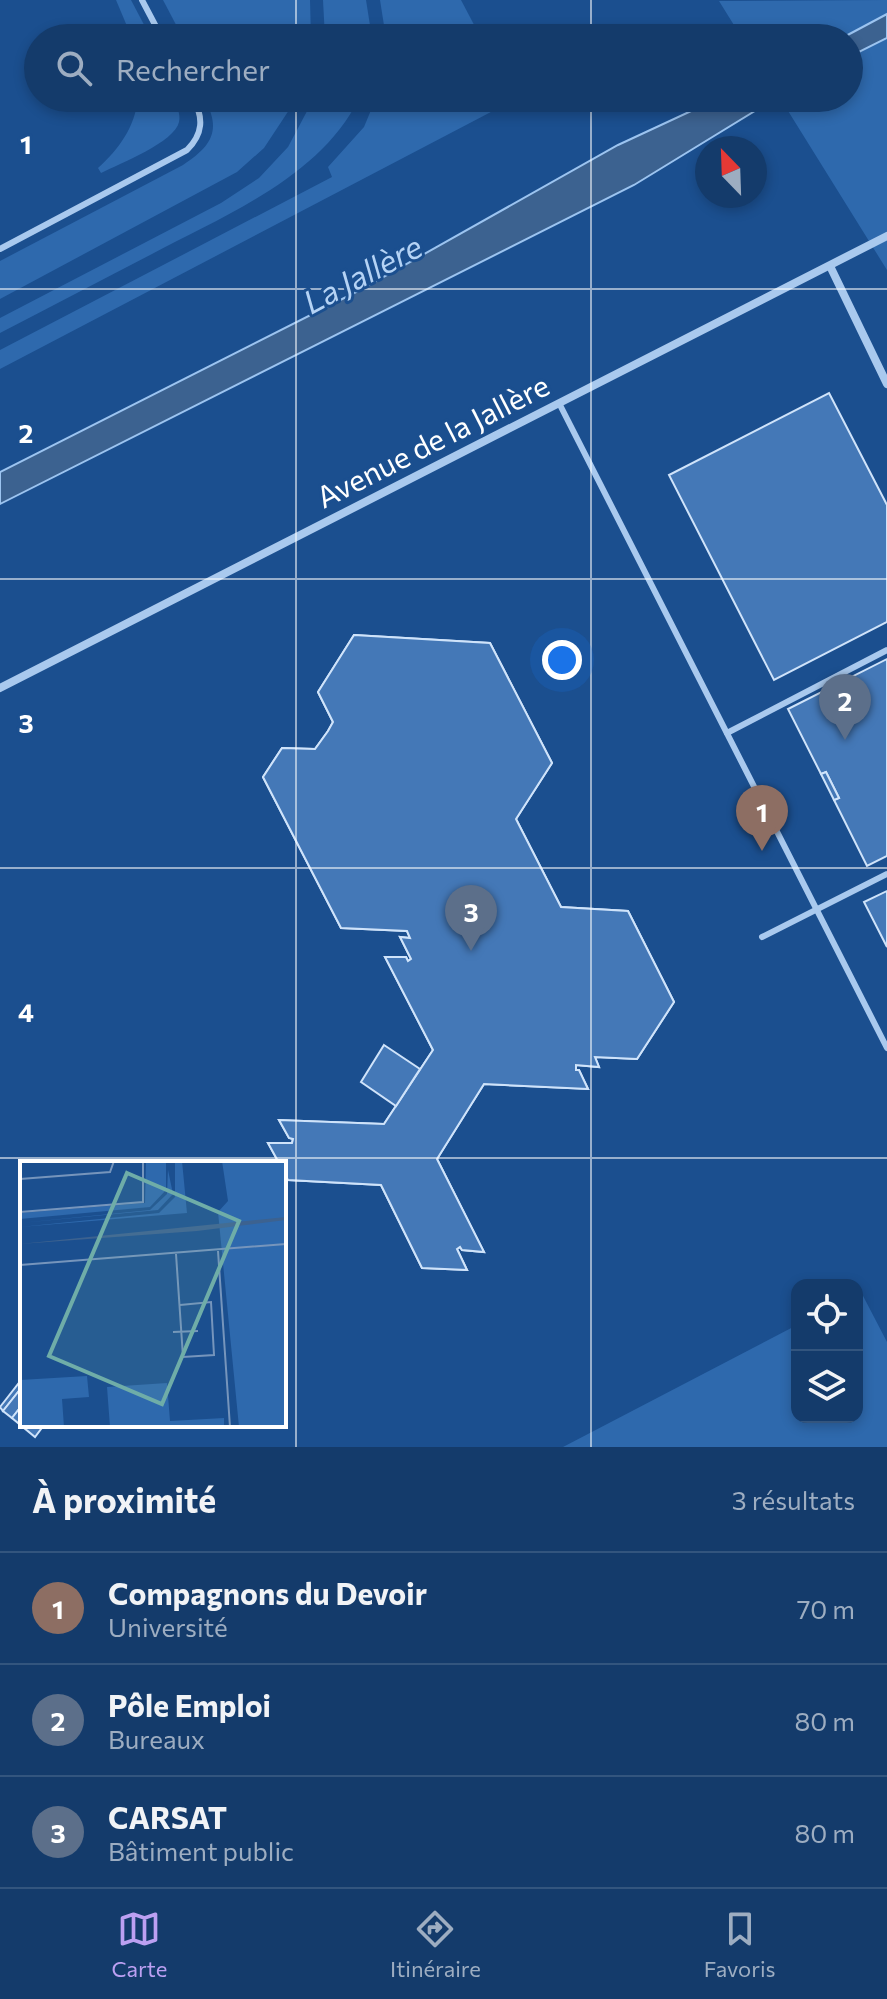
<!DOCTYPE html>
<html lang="fr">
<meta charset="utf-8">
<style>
:root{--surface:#143b6b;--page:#214673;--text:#f1f3f6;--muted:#9dadc1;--line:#33557e;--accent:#bca0f2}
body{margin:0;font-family:Commissioner,sans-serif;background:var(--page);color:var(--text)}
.controls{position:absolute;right:24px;bottom:24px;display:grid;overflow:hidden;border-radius:16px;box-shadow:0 4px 12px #0003}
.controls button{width:72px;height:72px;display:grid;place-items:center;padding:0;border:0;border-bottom:2px solid var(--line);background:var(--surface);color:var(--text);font:40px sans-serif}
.compass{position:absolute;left:695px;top:136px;width:72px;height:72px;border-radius:50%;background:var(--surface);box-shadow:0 4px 12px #0003;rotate:337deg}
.you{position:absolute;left:562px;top:660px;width:28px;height:28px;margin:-20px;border:6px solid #fff;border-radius:50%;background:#1a73e8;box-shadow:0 0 0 12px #1a73e833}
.badge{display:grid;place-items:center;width:52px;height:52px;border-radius:50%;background:var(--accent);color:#fff;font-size:26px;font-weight:700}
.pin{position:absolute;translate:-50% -66px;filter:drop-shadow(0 2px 4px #0008)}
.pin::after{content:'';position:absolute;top:42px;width:28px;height:24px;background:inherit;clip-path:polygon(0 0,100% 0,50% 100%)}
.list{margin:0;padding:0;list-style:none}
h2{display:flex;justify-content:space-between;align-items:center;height:104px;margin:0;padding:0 32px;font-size:34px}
h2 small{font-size:26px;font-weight:400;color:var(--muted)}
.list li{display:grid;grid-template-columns:52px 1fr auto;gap:24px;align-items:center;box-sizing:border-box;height:112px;padding:0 32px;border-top:2px solid var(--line)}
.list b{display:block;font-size:30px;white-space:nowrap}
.list p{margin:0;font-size:26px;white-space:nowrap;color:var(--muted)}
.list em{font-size:26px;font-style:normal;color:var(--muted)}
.icon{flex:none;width:44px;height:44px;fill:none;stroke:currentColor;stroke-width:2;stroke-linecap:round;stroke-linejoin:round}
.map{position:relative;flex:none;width:887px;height:1447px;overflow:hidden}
.search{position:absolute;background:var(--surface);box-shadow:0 4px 12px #0003;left:24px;right:24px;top:24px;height:88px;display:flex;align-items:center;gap:20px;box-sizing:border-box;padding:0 28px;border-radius:44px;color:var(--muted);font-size:30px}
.sheet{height:440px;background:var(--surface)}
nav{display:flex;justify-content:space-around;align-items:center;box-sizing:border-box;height:112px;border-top:2px solid var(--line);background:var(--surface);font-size:22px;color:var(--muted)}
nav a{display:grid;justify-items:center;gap:4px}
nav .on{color:var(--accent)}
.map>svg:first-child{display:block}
</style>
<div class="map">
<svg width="887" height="1447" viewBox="0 0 887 1447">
<rect width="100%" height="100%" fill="#1b4f8f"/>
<!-- green -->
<g fill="#2e69ad">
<polygon points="116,0 131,0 151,38 132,38"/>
<polygon points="163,0 310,0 311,38 183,38"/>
<polygon points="323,0 366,0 372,38 325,38"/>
<polygon points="380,0 461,0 481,38 386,38"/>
<polygon points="887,0 887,270 780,98 849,98 849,38 742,38 719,1"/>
<path d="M138,98H172C176,105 181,113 179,122C175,142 119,164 101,173L98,168C119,149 135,127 138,98Z"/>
<path d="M204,98H297L264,148L237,172L0,299V261L183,165C212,146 222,130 204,98Z"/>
<path d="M314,98H359C322,176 224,216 152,254C101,280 51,307 0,333V318L221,203L259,178L288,147Z"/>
<polygon points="376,98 513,98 514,100 0,369 0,350 332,177 328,167 364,127"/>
<polygon points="861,1292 887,1342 887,1447 563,1447 797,1325 797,1417 857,1417 857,1294"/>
</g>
<!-- water -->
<g fill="#3c6290" stroke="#9cc4f0" stroke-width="2">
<polygon points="887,14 887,38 849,57 849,38 842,38"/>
<polygon points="719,98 776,98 634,185 0,504 0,472 362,289 618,145"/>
</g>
<!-- building -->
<g fill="#4478b7" stroke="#cfe3fa" stroke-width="2" fill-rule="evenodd">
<polygon points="829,393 887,505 887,622 774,680 669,475"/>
<path d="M354,635L490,643L552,763L516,819L561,907L628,911L674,1002L637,1059L595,1057L599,1067L576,1065V1070H579L588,1089L484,1084L437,1159L484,1252L462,1250L460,1247L457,1249L467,1270L422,1268L381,1185L288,1180L284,1173V1163H279L268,1143H292L293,1139L289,1138L279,1120L384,1124L433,1050L385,957H406L408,961L411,959L400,937L410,938L407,931L341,928L263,777L282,748L315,749L328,731L333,722L318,692ZM502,764H516L522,776L514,788L501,787L495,775ZM363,843L394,844L410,873L393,899L360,898L345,869ZM479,878H511L526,908L508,934L476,933L461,905ZM542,939L575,940L590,968L572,995L540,991L525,965Z"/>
<polygon points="354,635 490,643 552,763 516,819 561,907 628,911 674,1002 637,1059 595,1057 599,1067 576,1065 576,1070 579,1070 588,1089 484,1084 437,1159 484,1252 462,1250 460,1247 457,1249 467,1270 422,1268 381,1185 288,1180 284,1173 284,1163 279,1163 268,1143 292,1143 293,1139 289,1138 279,1120 384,1124 433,1050 385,957 406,957 408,961 411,959 400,937 410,938 407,931 341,928 263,777 282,748 315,749 328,731 333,722 318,692"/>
<polygon points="887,659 887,856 867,866 834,800 839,798 826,772 821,774 788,709"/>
<polygon points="826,772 839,798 834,800 821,774"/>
<polygon points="887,891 887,947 864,902"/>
<polygon points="384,1045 420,1069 396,1106 361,1082"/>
<polygon points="22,1379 22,1387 3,1411 0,1407"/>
<polygon points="22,1387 22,1411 19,1409 12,1418 3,1411"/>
<polygon points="19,1409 22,1411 22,1425 44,1425 35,1437 12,1418"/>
</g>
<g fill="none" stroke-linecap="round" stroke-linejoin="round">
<!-- service -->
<g stroke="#a9c9ee" stroke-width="6">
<polyline points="142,0 162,38"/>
<path d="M0,249L187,150C203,134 204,118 193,98"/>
<polyline points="559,403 887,1048"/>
<polyline points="727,733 887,650"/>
<polyline points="762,937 887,874"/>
</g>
<!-- minor -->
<g stroke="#a9c9ee" stroke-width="8">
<polyline points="830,266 887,384"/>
<polyline points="0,688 887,236"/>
</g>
</g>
<!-- grid -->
<path fill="none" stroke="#fff" stroke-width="2" stroke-opacity="0.55" d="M296,0V38M591,0V38M296,98V1447M591,98V1447M0,289H887M0,579H887M0,868H887M0,1158H887"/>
<g text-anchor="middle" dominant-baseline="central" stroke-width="6" stroke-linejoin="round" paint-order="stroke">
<!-- street labels -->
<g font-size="30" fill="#fff" stroke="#1b4f8f">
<text transform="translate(432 440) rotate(-27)">Avenue de la Jallère</text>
</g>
<!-- water labels -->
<g font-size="32" font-style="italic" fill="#b5d3f5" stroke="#1b4f8f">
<text transform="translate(362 273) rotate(-28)">La Jallère</text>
</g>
</g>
<!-- overview -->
<g transform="translate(20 1161)">
<rect width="266" height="266" fill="#1b4f8f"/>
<path d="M126,0H146V29L130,46L0,58V52L125,42ZM155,0H162L167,52L0,66L139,52L155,36ZM202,0H266V266H219L198,51L208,40ZM148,9L153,33L138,49L0,62L130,49L147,33ZM67,215L69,236L42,238L44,266H2L0,219ZM147,222L150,260L204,257V266H90L87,226Z" fill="#2e69ad"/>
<path d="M266,56V59L177,70L0,83Z" fill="#3c6290"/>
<path fill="none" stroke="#7695bc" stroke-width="2" d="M0,18L90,11L94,0M0,51L123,41V0M198,90L210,266M156,93L163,196L194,194L191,141L160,144M0,104L266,83M153,171L178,170"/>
<path fill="#6fada8" fill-opacity="0.15" stroke="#6fada8" stroke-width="4" d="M107,12L219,60L142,243L29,195Z"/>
<rect width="266" height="266" fill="none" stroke="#fff" stroke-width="4"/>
</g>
<g font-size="26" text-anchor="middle" font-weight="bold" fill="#fff" stroke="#1b4f8f" stroke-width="6" stroke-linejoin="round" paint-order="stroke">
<text x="26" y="154">1</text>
<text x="26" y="443">2</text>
<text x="26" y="733">3</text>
<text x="26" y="1022">4</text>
</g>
</svg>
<div class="controls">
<button><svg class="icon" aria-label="locate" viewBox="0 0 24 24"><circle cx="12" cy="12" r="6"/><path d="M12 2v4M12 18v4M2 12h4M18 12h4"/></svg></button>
<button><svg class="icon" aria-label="layers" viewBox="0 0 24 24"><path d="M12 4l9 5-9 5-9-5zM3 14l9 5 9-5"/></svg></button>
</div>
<svg class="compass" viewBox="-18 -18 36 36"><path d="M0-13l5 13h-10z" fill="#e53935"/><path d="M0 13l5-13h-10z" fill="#9dadc1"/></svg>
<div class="you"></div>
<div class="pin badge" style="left:762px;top:851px;background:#8d6e63">1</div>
<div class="pin badge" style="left:845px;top:740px;background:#5c6f8a">2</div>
<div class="pin badge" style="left:471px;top:951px;background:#5c6f8a">3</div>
<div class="search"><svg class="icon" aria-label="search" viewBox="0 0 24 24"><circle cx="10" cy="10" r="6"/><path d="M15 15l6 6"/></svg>Rechercher</div>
</div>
<section class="sheet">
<h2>À proximité<small>3 résultats</small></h2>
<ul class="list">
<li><span class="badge" style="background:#8d6e63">1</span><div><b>Compagnons du Devoir</b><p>Université</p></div><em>70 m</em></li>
<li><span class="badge" style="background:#5c6f8a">2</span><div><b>Pôle Emploi</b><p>Bureaux</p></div><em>80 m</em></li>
<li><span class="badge" style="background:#5c6f8a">3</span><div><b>CARSAT</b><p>Bâtiment public</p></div><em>80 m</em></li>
</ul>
</section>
<nav>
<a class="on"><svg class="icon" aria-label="map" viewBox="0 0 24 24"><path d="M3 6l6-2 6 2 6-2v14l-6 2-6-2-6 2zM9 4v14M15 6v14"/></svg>Carte</a>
<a><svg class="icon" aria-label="directions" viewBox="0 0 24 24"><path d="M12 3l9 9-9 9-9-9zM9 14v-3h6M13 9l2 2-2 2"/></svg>Itinéraire</a>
<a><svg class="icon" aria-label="saved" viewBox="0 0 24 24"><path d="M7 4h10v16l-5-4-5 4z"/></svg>Favoris</a>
</nav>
